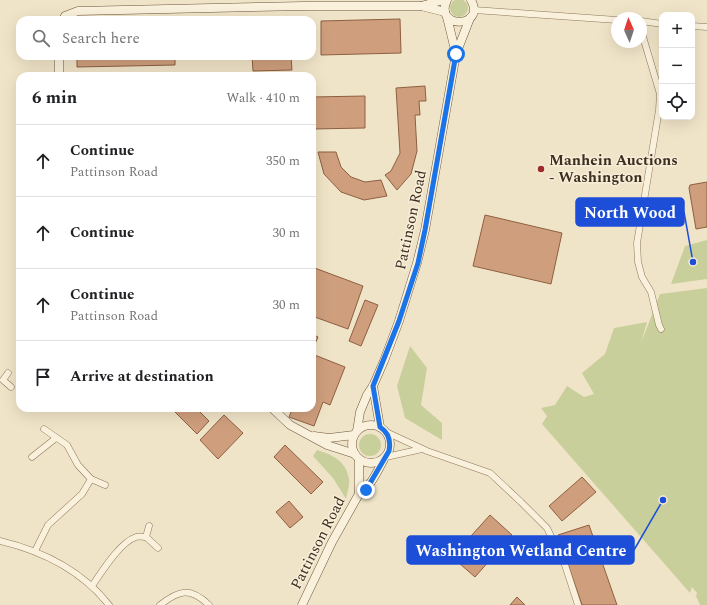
<!DOCTYPE html>
<meta charset="utf-8">
<style>
:root{--surface:#fff;--page:#f2f2f2;--text:#202124;--muted:#757577;--line:#e0e0e0}
body{margin:0;font-family:Spectral,serif;background:var(--page);color:var(--text)}
.controls{position:absolute;right:12px;top:12px;display:grid;overflow:hidden;border-radius:8px;box-shadow:0 4px 16px #0002}
.controls button{width:36px;height:36px;display:grid;place-items:center;padding:0;border:0;border-bottom:1px solid var(--line);background:var(--surface);color:var(--text);font:20px sans-serif}
.compass{position:absolute;left:611px;top:12px;width:36px;height:36px;border-radius:50%;background:var(--surface);box-shadow:0 4px 16px #0002;rotate:357deg}
.stop{position:absolute;width:12px;height:12px;margin:-9px;border:3px solid #1a73e8;border-radius:50%;background:#fff}
.stop.end{background:#1a73e8;border-color:#fff;box-shadow:0 1px 4px #0008}
.list{margin:0;padding:0;list-style:none}
h2{display:flex;justify-content:space-between;align-items:center;height:52px;margin:0;padding:0 16px;font-size:17px}
h2 small{font-size:13px;font-weight:400;color:var(--muted)}
.list li{display:grid;grid-template-columns:26px 1fr auto;gap:12px;align-items:center;box-sizing:border-box;height:72px;padding:0 16px;border-top:1px solid var(--line)}
.list b{display:block;font-size:15px;white-space:nowrap}
.list p{margin:0;font-size:13px;white-space:nowrap;color:var(--muted)}
.list em{font-size:13px;font-style:normal;color:var(--muted)}
.icon{flex:none;width:22px;height:22px;fill:none;stroke:currentColor;stroke-width:2;stroke-linecap:round;stroke-linejoin:round}
.map{position:relative;flex:none;width:707px;height:605px;overflow:hidden}
.search{position:absolute;background:var(--surface);box-shadow:0 4px 16px #0002;left:16px;top:16px;width:300px;height:44px;display:flex;align-items:center;gap:10px;box-sizing:border-box;padding:0 14px;border-radius:12px;color:var(--muted);font-size:15px}
.panel{position:absolute;background:var(--surface);box-shadow:0 4px 16px #0002;left:16px;top:72px;width:300px;height:340px;border-radius:12px}
.map>svg:first-child{display:block}
</style>
<div class="map">
<svg width="707" height="605" viewBox="0 0 707 605">
<rect width="100%" height="100%" fill="#f0e4c8"/>
<!-- green -->
<g fill="#c9cf9b">
<circle cx="459" cy="8" r="9"/>
<polygon points="707,240 707,279 671,284 685,246"/>
<polygon points="707,288 707,605 700,605 696,596 697,593 692,587 690,593 542,424 547,416 541,408 555,405 567,386 584,397 594,394 582,373 605,354 614,328 647,322 641,343 660,294"/>
<polygon points="410,346 427,368 421,405 442,423 442,440 405,418 397,386"/>
<circle cx="370" cy="445" r="11"/>
<path d="M317,450C333,455 346,461 349,479C350,485 347,493 346,499L333,478L313,456Z"/>
</g>
<!-- building -->
<g fill="#cf9f7d" stroke="#8d5f41">
<polygon points="400,19 401,53 321,55 321,21"/>
<polygon points="77,56 175,56 175,65 77,67"/>
<polygon points="241,56 291,56 292,70 253,71 252,56"/>
<polygon points="425,86 426,101 419,101 420,115 415,115 417,151 411,174 397,190 385,175 391,171 400,153 396,88"/>
<polygon points="365,96 365,128 312,129 312,97"/>
<polygon points="318,152 336,152 341,167 351,177 365,182 381,180 387,196 364,200 341,192 324,174"/>
<polygon points="707,182 707,227 696,229 689,188 690,185"/>
<polygon points="485,215 562,233 551,284 473,266"/>
<polygon points="312,267 363,286 348,329 312,316"/>
<polygon points="365,300 378,305 361,346 349,341"/>
<polygon points="312,334 318,337 312,351"/>
<polygon points="312,354 345,367 330,405 323,402 314,426 289,417 292,410 287,408 312,408"/>
<polygon points="171,408 196,408 209,421 197,434"/>
<polygon points="224,415 243,433 218,459 200,440"/>
<polygon points="285,445 323,482 311,494 274,457"/>
<polygon points="582,477 596,492 562,521 549,506"/>
<polygon points="289,501 303,517 290,528 276,512"/>
<polygon points="490,515 512,535 475,577 452,557"/>
<polygon points="589,525 617,605 582,605 558,535"/>
<polygon points="517,597 525,605 510,605"/>
</g>
<g fill="none" stroke-linecap="round" stroke-linejoin="round">
<defs>
<g id="street">
<polyline points="474,10 617,20"/>
<polyline points="641,21 662,24"/>
<polyline points="692,26 707,27"/>
<polyline points="641,30 660,94 659,110 637,243 638,262 642,277 651,292 659,325 661,329"/>
<polyline points="8,373 3,380 11,387"/>
<polyline points="386,432 427,451 490,473 521,502 547,528 565,565 578,605"/>
<polyline points="32,457 56,438"/>
<polyline points="386,457 422,449"/>
<polyline points="91,479 105,485"/>
<polyline points="149,526 146,537 158,548"/>
<path d="M0,541C42,551 82,571 109,605"/>
<polyline points="35,551 48,525 82,494 91,479 78,465 67,445 44,429"/>
<path d="M92,586C101,573 120,542 136,537C139,536 143,537 146,537"/>
<path d="M160,605C179,590 190,587 209,605"/>
</g>
<g id="secondary">
<path d="M447,0C433,30 487,28 471,0"/>
<polyline points="421,6 445,12"/>
<polyline points="447,17 456,54"/>
<polyline points="63,20 65,16 78,11 304,6 421,6 444,0"/>
<polyline points="59,56 59,76"/>
<polyline points="373,386 380,427"/>
<polyline points="272,408 290,425 327,445 355,454"/>
<circle cx="371" cy="444" r="19"/>
<polyline points="357,431 360,412 367,395 373,386 384,361 399,321 417,263 425,230 456,54 470,18"/>
<polyline points="314,436 329,438 354,435"/>
<path d="M359,494C371,486 377,472 384,459"/>
<polyline points="302,605 332,542 359,494 359,459"/>
</g>
</defs>
<!-- street casing -->
<use href="#street" stroke="#8d765c" stroke-width="7"/>
<!-- secondary casing -->
<use href="#secondary" stroke="#6f573f" stroke-width="9"/>
<!-- street -->
<use href="#street" stroke="#faf1dc" stroke-width="6"/>
<!-- secondary -->
<use href="#secondary" stroke="#faf1dc" stroke-width="8"/>
</g>
<g fill="none" stroke-linecap="round" stroke-linejoin="round">
<!-- route -->
<path stroke="#1a73e8" stroke-width="5" d="M366,490L389,451C391,441 389,433 380,427L373,386L399,321L418,263L425,230L456,54"/>
</g>
<!-- markers -->
<circle fill="#9e2a2b" stroke="#f7eed8" stroke-width="1.5" cx="541" cy="169" r="4"/>
<g text-anchor="middle" dominant-baseline="central" stroke-width="3" stroke-linejoin="round" paint-order="stroke">
<!-- poi labels -->
<g font-size="15" font-weight="bold" fill="#3d2e20" stroke="#f7eed8" text-anchor="start">
<text x="549" y="160">Manhein Auctions<tspan x="549" dy="17">- Washington</tspan></text>
</g>
<!-- street labels -->
<g font-size="15" fill="#3d2e20" stroke="#f7eed8">
<text transform="translate(411 220) rotate(-78)">Pattinson Road</text>
<text transform="translate(318 543) rotate(-63)">Pattinson Road</text>
</g>
</g>
<!-- callouts -->
<path fill="none" stroke="#1d4ed8" stroke-width="1.5" d="M693 262L684 212M663 500L634 550"/>
<g fill="#1d4ed8" stroke="#f7eed8" stroke-width="1.5">
<circle cx="693" cy="262" r="4"/>
<circle cx="663" cy="500" r="4"/>
</g>
<g fill="#1d4ed8" stroke="#1d4ed8" stroke-width="1.5">
<rect x="576" y="198" width="108" height="28" rx="4"/>
<rect x="407" y="536" width="227" height="28" rx="4"/>
</g>
<g font-size="16" text-anchor="middle" font-weight="bold" fill="#fff">
<text x="630" y="218">North Wood</text>
<text x="521" y="556">Washington Wetland Centre</text>
</g>
</svg>
<div class="controls">
<button>+</button>
<button>−</button>
<button><svg class="icon" aria-label="locate" viewBox="0 0 24 24"><circle cx="12" cy="12" r="6"/><path d="M12 2v4M12 18v4M2 12h4M18 12h4"/></svg></button>
</div>
<svg class="compass" viewBox="-18 -18 36 36"><path d="M0-13l5 13h-10z" fill="#e53935"/><path d="M0 13l5-13h-10z" fill="#757577"/></svg>
<div class="stop" style="left:456px;top:54px"></div>
<div class="stop end" style="left:366px;top:490px"></div>
<div class="search"><svg class="icon" aria-label="search" viewBox="0 0 24 24"><circle cx="10" cy="10" r="6"/><path d="M15 15l6 6"/></svg>Search here</div>
<section class="panel">
<h2>6 min<small>Walk · 410 m</small></h2>
<ul class="list">
<li><svg class="icon" aria-label="ahead" viewBox="0 0 24 24"><path d="M12 20V5M6 11l6-6 6 6"/></svg><div><b>Continue</b><p>Pattinson Road</p></div><em>350 m</em></li>
<li><svg class="icon" aria-label="ahead" viewBox="0 0 24 24"><path d="M12 20V5M6 11l6-6 6 6"/></svg><div><b>Continue</b></div><em>30 m</em></li>
<li><svg class="icon" aria-label="ahead" viewBox="0 0 24 24"><path d="M12 20V5M6 11l6-6 6 6"/></svg><div><b>Continue</b><p>Pattinson Road</p></div><em>30 m</em></li>
<li><svg class="icon" aria-label="arrive" viewBox="0 0 24 24"><path d="M6 21V4h12l-3 4 3 4H6"/></svg><div><b>Arrive at destination</b></div></li>
</ul>
</section>
</div>
